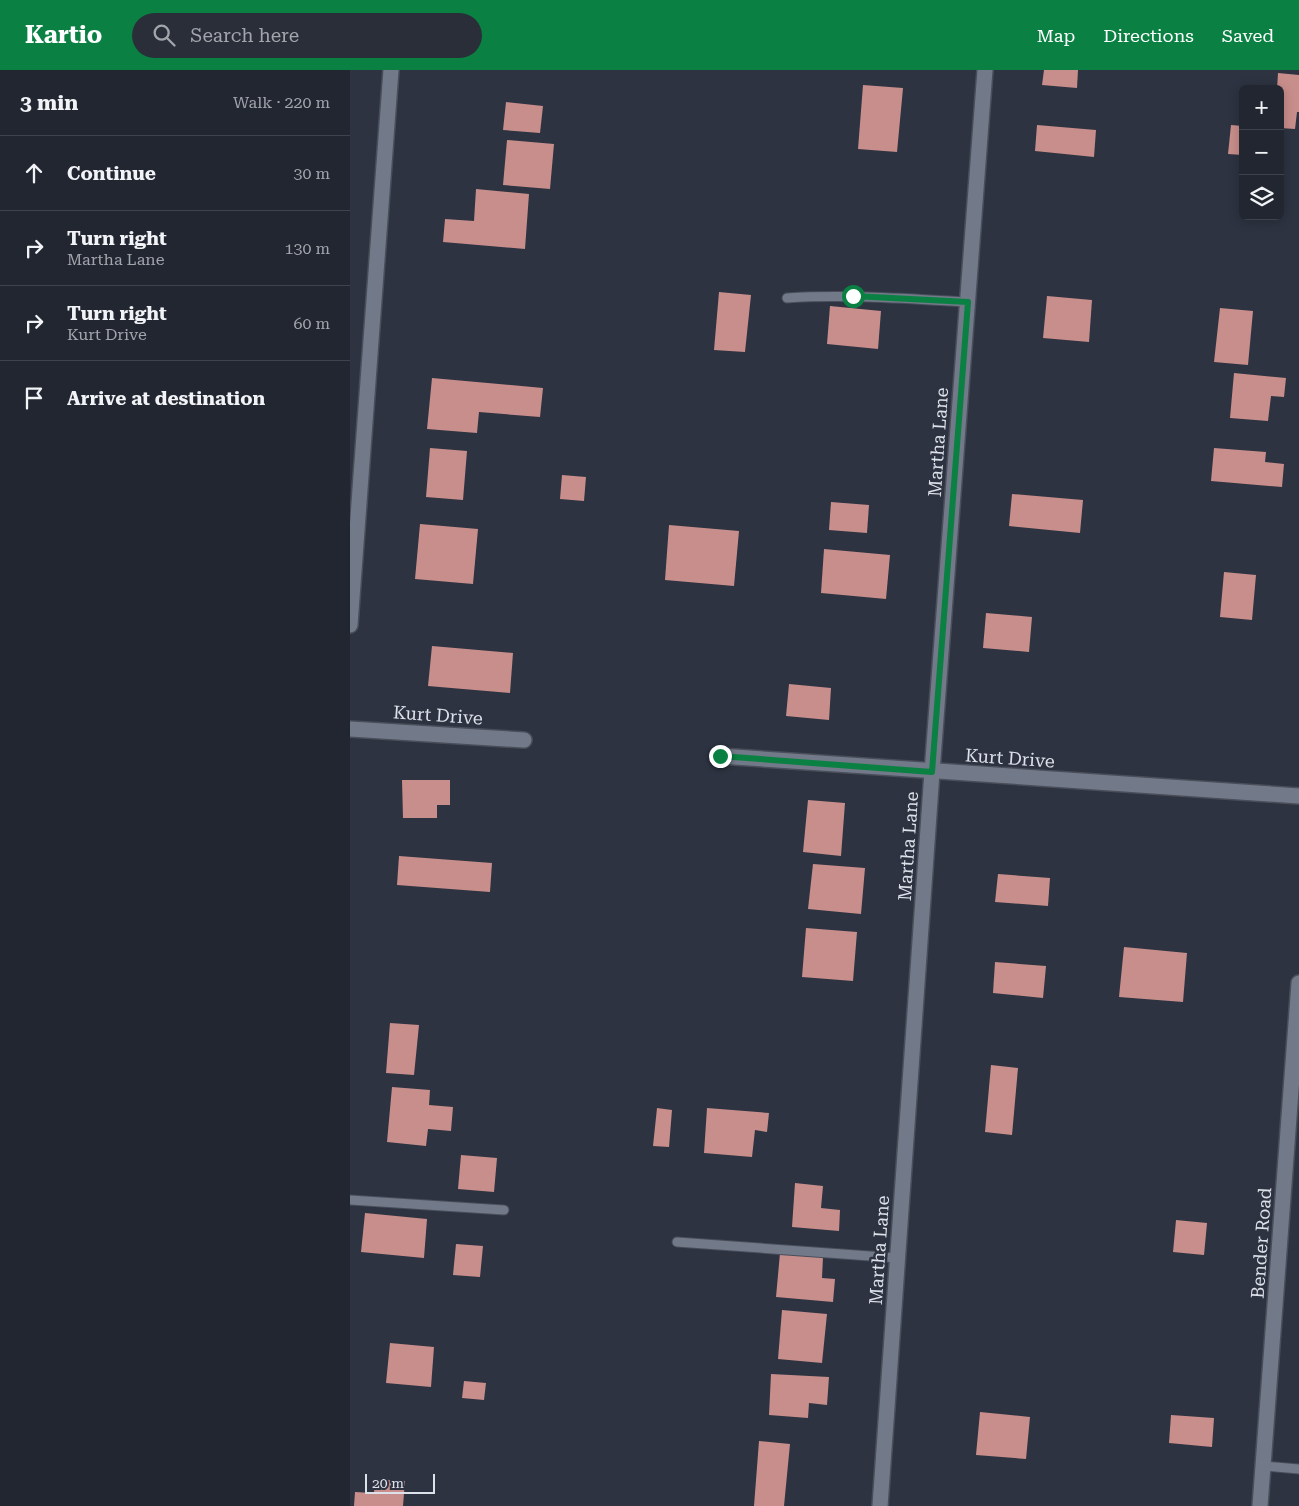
<!DOCTYPE html>
<meta charset="utf-8">
<style>
:root{--surface:#222631;--page:#2a2e39;--text:#f1f3f6;--muted:#a2a5ab;--line:#3f434d;--accent:#0b8043}
body{margin:0;font-family:"Roboto Serif",serif;background:var(--page);color:var(--text)}
.controls{position:absolute;right:15px;top:15px;display:grid;overflow:hidden;border-radius:8px;box-shadow:0 2px 12px #0003}
.controls button{width:45px;height:45px;display:grid;place-items:center;padding:0;border:0;border-bottom:1px solid var(--line);background:var(--surface);color:var(--text);font:25px sans-serif}
.scale{position:absolute;left:15px;bottom:12px;width:70px;box-sizing:border-box;padding-left:5px;border:2px solid #dde1ea;border-top:0;font-size:14px;line-height:18px;white-space:nowrap;color:#dde1ea;-webkit-text-stroke:4px #2d3341;paint-order:stroke}
.stop{position:absolute;width:15px;height:15px;margin:-11px;border:4px solid #0b8043;border-radius:50%;background:#fff}
.stop.end{background:#0b8043;border-color:#fff;box-shadow:0 1px 5px #0008}
.list{margin:0;padding:0;list-style:none}
h2{display:flex;justify-content:space-between;align-items:center;height:65px;margin:0;padding:0 20px;font-size:21px}
h2 small{font-size:16px;font-weight:400;color:var(--muted)}
.list li{display:grid;grid-template-columns:32px 1fr auto;gap:15px;align-items:center;box-sizing:border-box;height:75px;padding:0 20px;border-top:1px solid var(--line)}
.list b{display:block;font-size:19px;white-space:nowrap}
.list p{margin:0;font-size:16px;white-space:nowrap;color:var(--muted)}
.list em{font-size:16px;font-style:normal;color:var(--muted)}
.icon{flex:none;width:28px;height:28px;fill:none;stroke:currentColor;stroke-width:2;stroke-linecap:round;stroke-linejoin:round}
.map{position:relative;flex:none;width:949px;height:1436px;overflow:hidden}
header{display:flex;align-items:center;gap:30px;box-sizing:border-box;height:70px;padding:0 25px;background:var(--accent);color:#fff}
header strong{font-size:24px}
nav{display:flex;gap:28px;margin-inline-start:auto;font-size:18px}
.search{width:350px;height:45px;background:var(--page);display:flex;align-items:center;gap:12px;box-sizing:border-box;padding:0 18px;border-radius:28px;color:var(--muted);font-size:19px}
main{display:flex}
aside{flex:1;background:var(--surface)}
.map>svg:first-child{display:block}
</style>
<header>
<strong>Kartio</strong>
<div class="search"><svg class="icon" aria-label="search" viewBox="0 0 24 24"><circle cx="10" cy="10" r="6"/><path d="M15 15l6 6"/></svg>Search here</div>
<nav><a>Map</a><a>Directions</a><a>Saved</a></nav>
</header>
<main>
<aside>
<h2>3 min<small>Walk · 220 m</small></h2>
<ul class="list">
<li><svg class="icon" aria-label="ahead" viewBox="0 0 24 24"><path d="M12 20V5M6 11l6-6 6 6"/></svg><div><b>Continue</b></div><em>30 m</em></li>
<li><svg class="icon" aria-label="right" viewBox="0 0 24 24"><path d="M7 20v-9h11M14 6l5 5-5 5"/></svg><div><b>Turn right</b><p>Martha Lane</p></div><em>130 m</em></li>
<li><svg class="icon" aria-label="right" viewBox="0 0 24 24"><path d="M7 20v-9h11M14 6l5 5-5 5"/></svg><div><b>Turn right</b><p>Kurt Drive</p></div><em>60 m</em></li>
<li><svg class="icon" aria-label="arrive" viewBox="0 0 24 24"><path d="M6 21V4h12l-3 4 3 4H6"/></svg><div><b>Arrive at destination</b></div></li>
</ul>
</aside>
<div class="map">
<svg width="949" height="1436" viewBox="0 0 949 1436">
<rect width="100%" height="100%" fill="#2d3341"/>
<!-- building -->
<g fill="#c88e8b">
<polygon points="694,0 728,0 727,18 692,15"/>
<polygon points="928,3 949,5 949,42 947,42 945,59 930,58 930,19 927,19"/>
<polygon points="513,15 553,18 547,82 508,79"/>
<polygon points="156,32 193,36 190,63 153,60"/>
<polygon points="687,55 746,60 744,87 685,81"/>
<polygon points="881,55 893,56 893,85 878,84"/>
<polygon points="157,70 204,74 200,119 153,115"/>
<polygon points="126,119 179,124 175,179 93,172 95,149 124,151"/>
<polygon points="369,222 401,225 395,282 364,280"/>
<polygon points="697,226 742,230 739,272 693,268"/>
<polygon points="480,236 531,241 528,279 477,274"/>
<polygon points="870,238 903,241 898,295 864,292"/>
<polygon points="884,303 936,308 934,327 921,326 918,351 880,348"/>
<polygon points="82,308 193,318 190,347 129,342 127,363 77,359"/>
<polygon points="80,378 117,381 113,430 76,427"/>
<polygon points="864,378 916,382 915,392 934,394 932,417 861,411"/>
<polygon points="212,405 236,407 234,431 210,429"/>
<polygon points="662,424 733,430 730,463 659,456"/>
<polygon points="481,432 519,435 517,463 479,460"/>
<polygon points="70,454 128,459 123,514 65,509"/>
<polygon points="319,455 389,461 384,516 315,510"/>
<polygon points="474,479 540,485 536,529 471,523"/>
<polygon points="874,502 906,505 902,550 870,547"/>
<polygon points="636,543 682,547 679,582 633,578"/>
<polygon points="82,576 163,583 160,623 78,616"/>
<polygon points="439,614 481,618 479,650 436,646"/>
<polygon points="52,710 100,710 100,735 87,735 87,748 53,748"/>
<polygon points="458,730 495,733 491,786 453,782"/>
<polygon points="49,786 142,793 140,822 47,815"/>
<polygon points="463,794 515,798 511,844 458,839"/>
<polygon points="648,804 700,808 698,836 645,832"/>
<polygon points="456,858 507,862 503,911 452,907"/>
<polygon points="774,877 837,883 833,932 769,927"/>
<polygon points="645,892 696,896 693,928 643,923"/>
<polygon points="40,953 69,955 64,1005 36,1003"/>
<polygon points="641,995 668,998 662,1065 635,1062"/>
<polygon points="42,1017 80,1020 79,1035 103,1037 101,1061 78,1059 76,1076 37,1072"/>
<polygon points="307,1038 322,1040 319,1077 303,1076"/>
<polygon points="357,1038 419,1043 417,1062 405,1060 402,1087 354,1083"/>
<polygon points="111,1085 147,1088 144,1122 108,1119"/>
<polygon points="445,1113 473,1116 471,1138 490,1140 489,1161 442,1157"/>
<polygon points="15,1143 77,1149 74,1188 11,1182"/>
<polygon points="826,1150 857,1153 854,1185 823,1182"/>
<polygon points="106,1174 133,1176 130,1207 103,1205"/>
<polygon points="430,1183 473,1187 472,1208 485,1209 483,1232 426,1227"/>
<polygon points="432,1240 477,1244 472,1293 428,1289"/>
<polygon points="40,1273 84,1277 81,1317 36,1313"/>
<polygon points="421,1304 479,1307 477,1335 459,1333 458,1348 419,1345"/>
<polygon points="114,1311 136,1313 134,1330 112,1328"/>
<polygon points="630,1342 680,1347 676,1389 626,1385"/>
<polygon points="821,1345 864,1348 862,1377 819,1373"/>
<polygon points="409,1371 440,1374 434,1436 404,1436"/>
<polygon points="25,1409 55,1411 53,1436 4,1436 5,1422 24,1423"/>
</g>
<g fill="none" stroke-linecap="round" stroke-linejoin="round">
<defs>
<g id="lane">
<path d="M437,228C497,224 557,229 618,232"/>
<polyline points="0,1130 154,1140"/>
<polyline points="327,1172 548,1188"/>
<polyline points="913,1396 949,1399"/>
</g>
<g id="street">
<polyline points="0,555 41,0"/>
<polyline points="0,659 174,670"/>
<polyline points="370,686 949,726"/>
<polyline points="530,1436 582,702 635,0"/>
<polyline points="910,1436 949,913"/>
</g>
</defs>
<!-- lane casing -->
<use href="#lane" stroke="#494e5a" stroke-width="11"/>
<!-- street casing -->
<use href="#street" stroke="#494e5a" stroke-width="18"/>
<!-- lane -->
<use href="#lane" stroke="#727989" stroke-width="9"/>
<!-- street -->
<use href="#street" stroke="#727989" stroke-width="15"/>
</g>
<g fill="none" stroke-linecap="round" stroke-linejoin="round">
<!-- route -->
<polyline stroke="#0b8043" stroke-width="6" points="370,686 582,702 618,232 503,226"/>
</g>
<g text-anchor="middle" dominant-baseline="central" stroke-width="5" stroke-linejoin="round" paint-order="stroke">
<!-- street labels -->
<g font-size="18" fill="#dde1ea" stroke="#2d3341">
<text transform="translate(588 372) rotate(-86)">Martha Lane</text>
<text transform="translate(88 645) rotate(4)">Kurt Drive</text>
<text transform="translate(660 688) rotate(4)">Kurt Drive</text>
<text transform="translate(558 776) rotate(-86)">Martha Lane</text>
<text transform="translate(911 1173) rotate(-86)">Bender Road</text>
<text transform="translate(529 1180) rotate(-86)">Martha Lane</text>
</g>
</g>
</svg>
<div class="controls">
<button>+</button>
<button>−</button>
<button><svg class="icon" aria-label="layers" viewBox="0 0 24 24"><path d="M12 4l9 5-9 5-9-5zM3 14l9 5 9-5"/></svg></button>
</div>
<div class="scale">20 m</div>
<div class="stop" style="left:503px;top:226px"></div>
<div class="stop end" style="left:370px;top:686px"></div>
</div>
</main>
